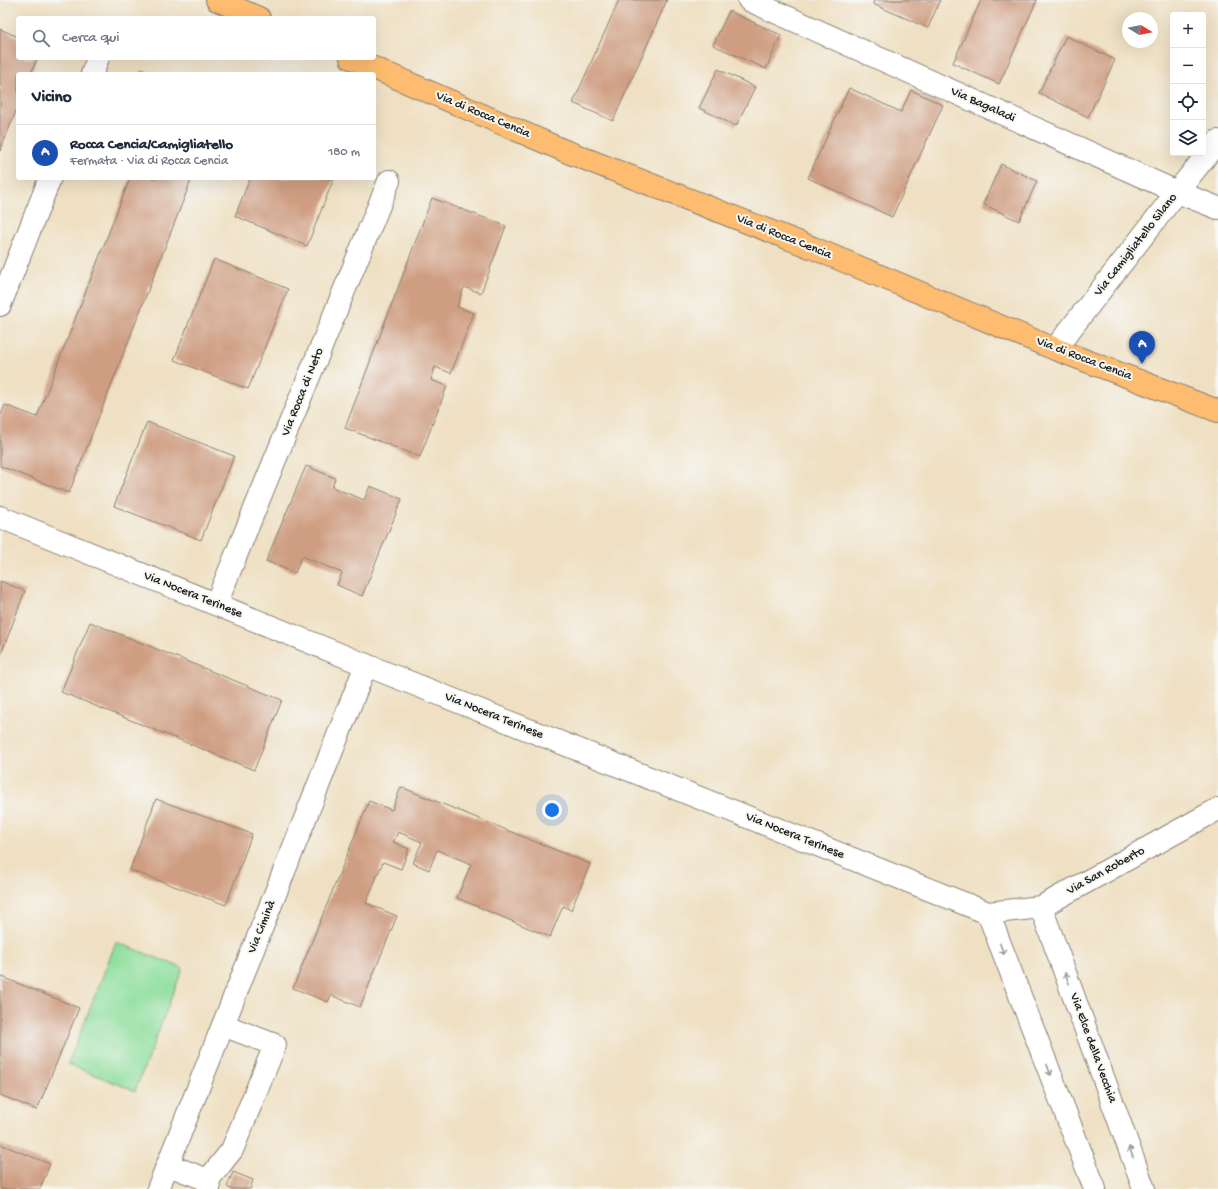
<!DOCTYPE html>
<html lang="it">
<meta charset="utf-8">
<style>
:root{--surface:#fff;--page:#f2f2f3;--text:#1f2937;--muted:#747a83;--line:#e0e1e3;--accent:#1f6fb2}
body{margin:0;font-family:"Gochi Hand",sans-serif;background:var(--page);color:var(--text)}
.controls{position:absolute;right:12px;top:12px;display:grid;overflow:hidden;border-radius:4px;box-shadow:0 4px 16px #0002}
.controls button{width:36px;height:36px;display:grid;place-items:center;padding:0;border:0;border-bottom:1px solid var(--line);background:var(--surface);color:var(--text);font:20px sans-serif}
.compass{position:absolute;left:1122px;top:12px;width:36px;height:36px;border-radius:50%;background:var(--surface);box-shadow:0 4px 16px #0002;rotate:100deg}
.you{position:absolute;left:552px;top:810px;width:14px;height:14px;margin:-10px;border:3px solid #fff;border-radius:50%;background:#1a73e8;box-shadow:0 0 0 6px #1a73e833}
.badge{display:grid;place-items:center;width:26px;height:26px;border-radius:50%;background:var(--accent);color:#fff;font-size:13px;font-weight:700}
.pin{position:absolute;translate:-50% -33px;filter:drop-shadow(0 1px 2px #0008)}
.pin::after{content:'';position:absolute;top:21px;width:14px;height:12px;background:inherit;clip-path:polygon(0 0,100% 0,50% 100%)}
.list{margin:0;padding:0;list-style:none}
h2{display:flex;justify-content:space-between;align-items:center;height:52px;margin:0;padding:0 16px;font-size:17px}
h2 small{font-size:13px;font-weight:400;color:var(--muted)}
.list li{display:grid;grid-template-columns:26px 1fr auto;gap:12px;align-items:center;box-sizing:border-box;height:56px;padding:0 16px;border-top:1px solid var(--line)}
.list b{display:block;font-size:15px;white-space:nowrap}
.list p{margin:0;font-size:13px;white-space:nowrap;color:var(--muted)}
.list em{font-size:13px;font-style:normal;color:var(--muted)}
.icon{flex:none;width:22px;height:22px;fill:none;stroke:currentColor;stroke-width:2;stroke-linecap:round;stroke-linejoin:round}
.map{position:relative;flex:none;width:1218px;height:1189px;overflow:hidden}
.search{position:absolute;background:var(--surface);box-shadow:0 4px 16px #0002;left:16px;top:16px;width:360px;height:44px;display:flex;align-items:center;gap:10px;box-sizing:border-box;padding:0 14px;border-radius:4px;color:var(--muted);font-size:15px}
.panel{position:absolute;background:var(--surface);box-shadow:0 4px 16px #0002;left:16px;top:72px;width:360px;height:108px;border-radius:4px}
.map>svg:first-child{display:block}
</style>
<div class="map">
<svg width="1218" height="1189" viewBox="0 0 1218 1189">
<rect width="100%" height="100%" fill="#f6f6f2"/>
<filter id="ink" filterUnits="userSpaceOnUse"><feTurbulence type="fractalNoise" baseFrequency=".025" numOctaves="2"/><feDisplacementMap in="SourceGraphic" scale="8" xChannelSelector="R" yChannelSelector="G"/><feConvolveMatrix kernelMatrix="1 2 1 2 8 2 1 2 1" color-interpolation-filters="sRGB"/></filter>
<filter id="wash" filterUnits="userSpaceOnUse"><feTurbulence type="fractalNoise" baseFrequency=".012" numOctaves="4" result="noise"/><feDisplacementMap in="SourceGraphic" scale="16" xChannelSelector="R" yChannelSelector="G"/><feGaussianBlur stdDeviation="0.9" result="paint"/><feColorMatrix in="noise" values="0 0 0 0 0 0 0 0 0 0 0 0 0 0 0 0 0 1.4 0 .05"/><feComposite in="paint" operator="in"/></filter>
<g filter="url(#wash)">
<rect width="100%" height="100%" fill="#efe0c3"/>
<!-- green -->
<polygon fill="#8fdf9e" stroke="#567e5d" points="116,942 183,968 135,1091 68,1064"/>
<g id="blocks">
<!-- building -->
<g fill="#cf9e82">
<polygon points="619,0 667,0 613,121 573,103"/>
<polygon points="874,0 940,0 928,28 873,4"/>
<polygon points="981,0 1037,0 999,84 953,63"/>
<polygon points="729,11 781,35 766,69 713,45"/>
<polygon points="0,29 18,37 18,58 37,58 31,74 18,74 18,106 0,151"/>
<polygon points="1066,36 1115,60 1088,117 1039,93"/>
<polygon points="718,69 755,87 736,126 699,108"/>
<polygon points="141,70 152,74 140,74"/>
<polygon points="849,88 901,112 911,90 943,105 892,217 808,178"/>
<polygon points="1001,164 1037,181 1019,221 983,204"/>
<polygon points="130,178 192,178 69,493 0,466 0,417 5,405 37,417"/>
<polygon points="250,178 334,178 307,246 235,216"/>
<polygon points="432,198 506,226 481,293 464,287 457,307 474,313 451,373 435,367 431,380 447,386 420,457 345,428"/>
<polygon points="214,259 288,289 248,389 174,360"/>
<polygon points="147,422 234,456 201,540 114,506"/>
<polygon points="306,466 335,478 332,487 364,500 370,486 402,499 362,596 337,585 342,573 302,556 295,573 266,561"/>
<polygon points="0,581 25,591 0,657"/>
<polygon points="90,622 282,700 254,770 61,692"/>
<polygon points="401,787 590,864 571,910 563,906 550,937 457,898 471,864 437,850 429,870 413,863 422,842 398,832 393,842 409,849 401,869 383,862 366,903 397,916 360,1007 331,995 328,1002 293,988 369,801 392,810"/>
<polygon points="156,799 252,834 226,905 130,870"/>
<polygon points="0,976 79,1008 37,1110 0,1095"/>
<polygon points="0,1144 50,1164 40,1189 0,1189"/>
<polygon points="233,1172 253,1180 250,1189 231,1189 227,1187"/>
</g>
</g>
</g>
<g filter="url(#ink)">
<use href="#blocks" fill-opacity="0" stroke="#867e70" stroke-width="1"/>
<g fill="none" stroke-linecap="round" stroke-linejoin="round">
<defs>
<g id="minor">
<polyline points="749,0 1177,192 1218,208"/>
<polyline points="92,74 98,58"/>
<polyline points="0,305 50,178"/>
<polyline points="1055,349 1177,192 1218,141"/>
<polyline points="0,517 366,665 988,913 1041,907 1218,809"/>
<polyline points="216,604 389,181"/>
<polyline points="1041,907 1144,1189"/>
<polyline points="988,913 1095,1189"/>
<polyline points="168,1165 208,1180 209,1189"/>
<polyline points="208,1180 232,1150 275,1045 223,1025"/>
<polyline points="158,1189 366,665"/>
</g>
<g id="major">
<polyline points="217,0 259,18"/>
<polyline points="351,58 565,151 813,248 1055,349 1218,411"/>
</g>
</defs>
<!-- minor casing -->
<use href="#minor" stroke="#867e70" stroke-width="24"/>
<!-- major casing -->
<use href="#major" stroke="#867e70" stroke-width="24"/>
<!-- minor -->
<use href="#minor" stroke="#fff" stroke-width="22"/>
<!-- major -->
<use href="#major" stroke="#fdbc70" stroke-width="22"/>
</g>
<!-- one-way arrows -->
<defs><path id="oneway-shaft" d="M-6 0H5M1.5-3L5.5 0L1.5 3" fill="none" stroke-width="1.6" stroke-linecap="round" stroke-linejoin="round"/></defs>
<g stroke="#999">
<use href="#oneway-shaft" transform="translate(1002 949) rotate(69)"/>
<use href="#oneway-shaft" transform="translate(1067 978) rotate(-110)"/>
<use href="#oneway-shaft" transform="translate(1049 1070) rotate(69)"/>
<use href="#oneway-shaft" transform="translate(1131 1152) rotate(-110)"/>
</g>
</g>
<g text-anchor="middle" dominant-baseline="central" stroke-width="4" stroke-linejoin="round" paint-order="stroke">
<!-- street labels -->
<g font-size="13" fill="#1c1c1c" stroke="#f6f6f2">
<text transform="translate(983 105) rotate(24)">Via Bagaladi</text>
<text transform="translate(483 115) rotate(23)">Via di Rocca Cencia</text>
<text transform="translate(784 237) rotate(22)">Via di Rocca Cencia</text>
<text transform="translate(1136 245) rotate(-52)">Via Camigliatello Silano</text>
<text transform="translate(1084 359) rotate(21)">Via di Rocca Cencia</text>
<text transform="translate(303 392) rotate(-68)">Via Rocca di Neto</text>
<text transform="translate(193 595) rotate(22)">Via Nocera Terinese</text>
<text transform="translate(494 716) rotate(22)">Via Nocera Terinese</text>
<text transform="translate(795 836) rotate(22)">Via Nocera Terinese</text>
<text transform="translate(1106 871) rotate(-29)">Via San Roberto</text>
<text transform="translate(262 927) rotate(-68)">Via Ciminà</text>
<text transform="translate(1093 1048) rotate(70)">Via Elce della Vecchia</text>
</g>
</g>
</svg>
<div class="controls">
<button>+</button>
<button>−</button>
<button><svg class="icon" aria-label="locate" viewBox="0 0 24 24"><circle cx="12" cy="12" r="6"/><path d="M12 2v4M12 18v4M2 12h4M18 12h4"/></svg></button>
<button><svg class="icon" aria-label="layers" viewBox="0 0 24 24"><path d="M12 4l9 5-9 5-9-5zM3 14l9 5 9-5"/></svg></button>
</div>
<svg class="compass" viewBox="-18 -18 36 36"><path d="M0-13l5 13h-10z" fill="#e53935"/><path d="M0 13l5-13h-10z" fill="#747a83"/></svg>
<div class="you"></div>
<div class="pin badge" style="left:1142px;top:364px;background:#1a4fb4">A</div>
<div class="search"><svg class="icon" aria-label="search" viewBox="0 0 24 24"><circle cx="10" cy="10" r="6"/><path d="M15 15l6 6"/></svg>Cerca qui</div>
<section class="panel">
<h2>Vicino<small></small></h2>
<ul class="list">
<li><span class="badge" style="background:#1a4fb4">A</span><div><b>Rocca Cencia/Camigliatello</b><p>Fermata · Via di Rocca Cencia</p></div><em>180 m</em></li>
</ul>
</section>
</div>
